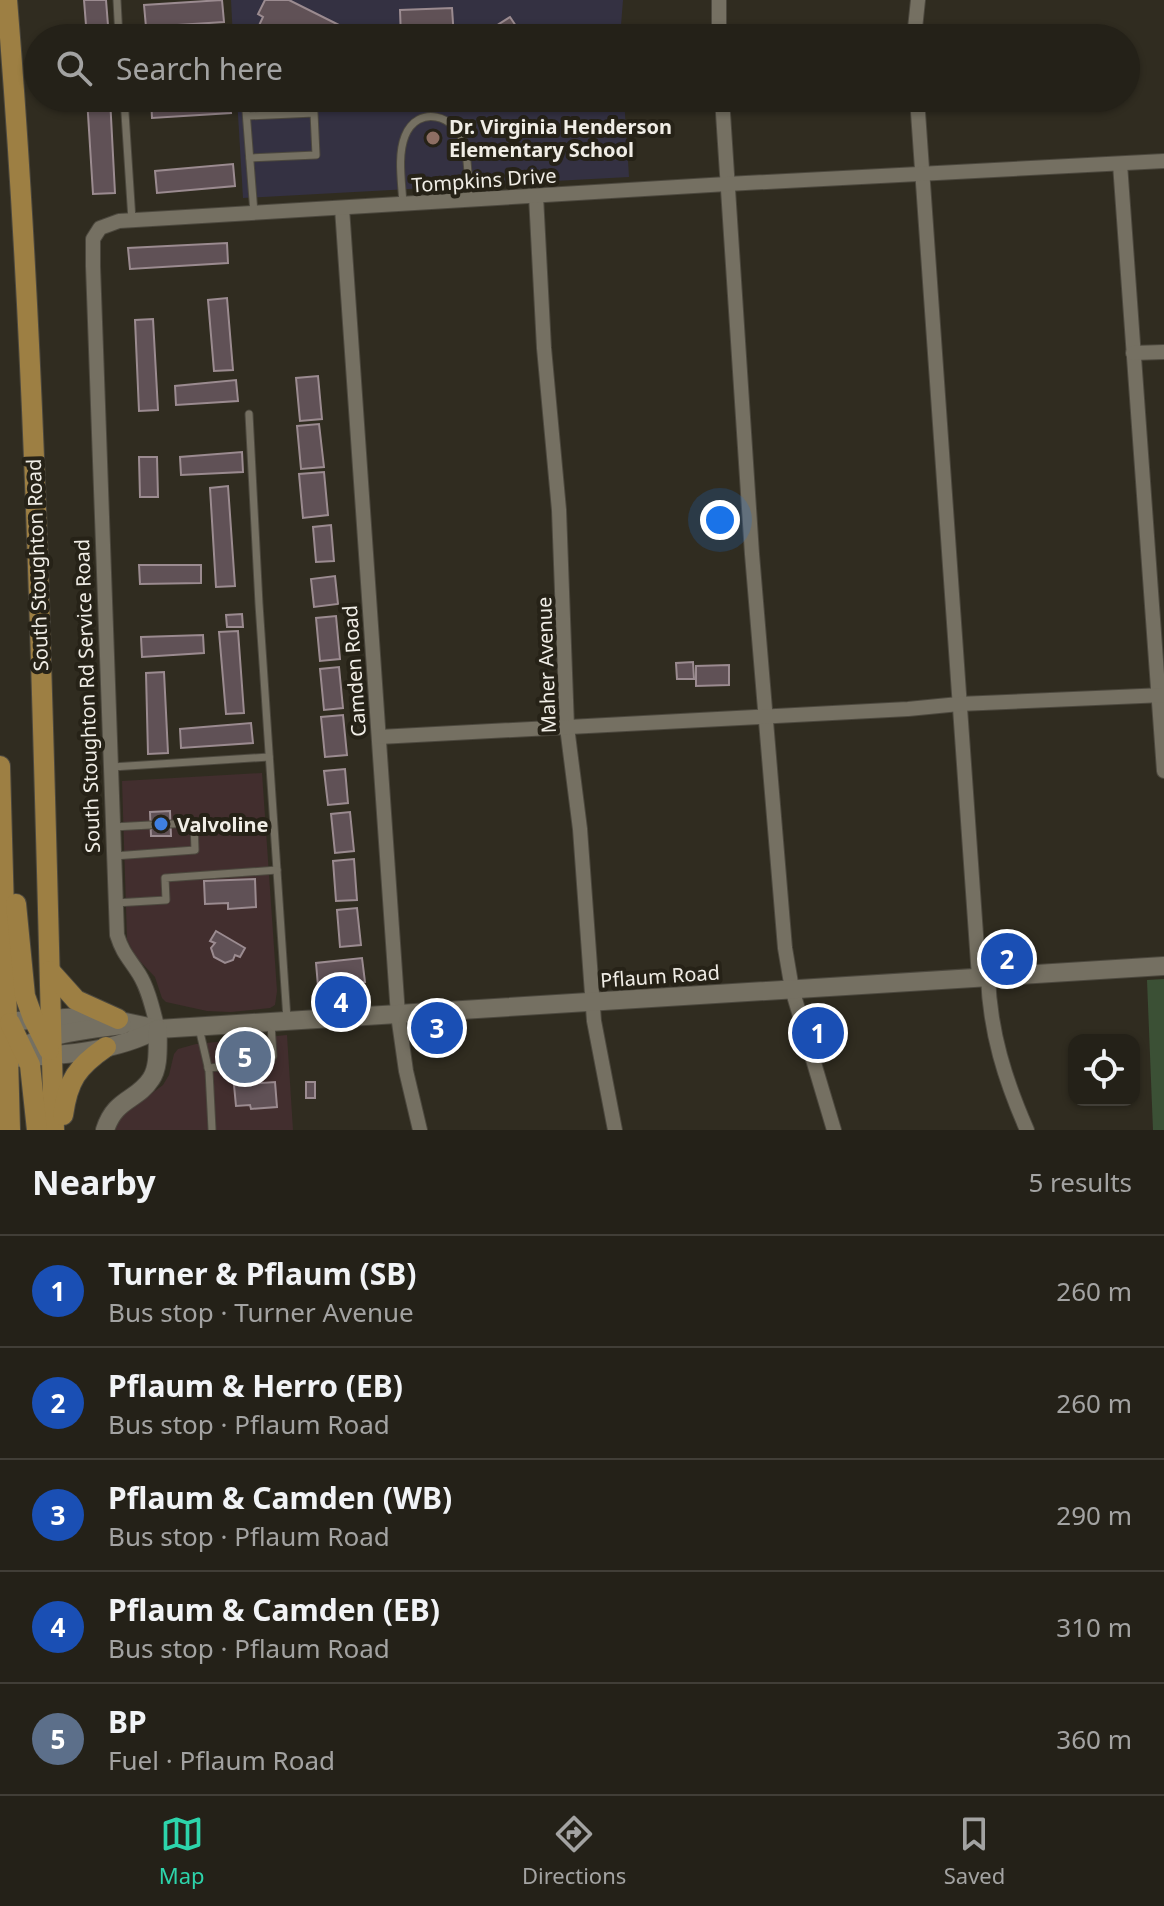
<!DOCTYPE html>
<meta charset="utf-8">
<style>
:root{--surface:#242118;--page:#302e25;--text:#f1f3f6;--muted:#a3a3a2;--line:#413e37;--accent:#2dd4ab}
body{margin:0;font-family:"Noto Sans",sans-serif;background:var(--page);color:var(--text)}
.controls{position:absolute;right:24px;bottom:24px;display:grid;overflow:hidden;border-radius:16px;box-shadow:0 2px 6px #0004}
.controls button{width:72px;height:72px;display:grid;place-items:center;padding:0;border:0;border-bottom:2px solid var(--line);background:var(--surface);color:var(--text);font:40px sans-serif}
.you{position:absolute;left:720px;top:520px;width:28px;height:28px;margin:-20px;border:6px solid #fff;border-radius:50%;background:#1a73e8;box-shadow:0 0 0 12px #1a73e833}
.badge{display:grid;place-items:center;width:52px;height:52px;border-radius:50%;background:var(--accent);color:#fff;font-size:26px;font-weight:700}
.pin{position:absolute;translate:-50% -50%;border:4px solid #fff;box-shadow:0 2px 8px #0006}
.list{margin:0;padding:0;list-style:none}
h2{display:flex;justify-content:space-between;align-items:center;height:104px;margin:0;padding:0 32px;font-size:34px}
h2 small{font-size:26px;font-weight:400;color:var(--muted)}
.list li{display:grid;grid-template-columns:52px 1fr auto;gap:24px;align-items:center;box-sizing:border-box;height:112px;padding:0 32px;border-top:2px solid var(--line)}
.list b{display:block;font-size:30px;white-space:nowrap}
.list p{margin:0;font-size:26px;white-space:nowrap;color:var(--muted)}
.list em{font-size:26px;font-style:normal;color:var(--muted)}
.icon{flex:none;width:44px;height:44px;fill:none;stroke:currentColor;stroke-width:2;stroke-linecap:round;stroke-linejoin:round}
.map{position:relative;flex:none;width:1164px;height:1130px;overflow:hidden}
.search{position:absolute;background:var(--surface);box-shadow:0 2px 6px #0004;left:24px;right:24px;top:24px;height:88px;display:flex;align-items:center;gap:20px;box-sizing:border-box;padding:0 28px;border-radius:44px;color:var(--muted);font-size:30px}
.sheet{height:664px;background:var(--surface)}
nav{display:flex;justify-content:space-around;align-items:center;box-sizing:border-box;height:112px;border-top:2px solid var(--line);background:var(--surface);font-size:22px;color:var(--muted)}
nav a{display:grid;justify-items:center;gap:4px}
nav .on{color:var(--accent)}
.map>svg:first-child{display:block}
</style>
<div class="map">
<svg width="1164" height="1130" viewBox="0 0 1164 1130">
<rect width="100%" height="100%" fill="#302c20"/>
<!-- commercial -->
<g fill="#422e2e">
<polygon points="262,773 277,991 275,1005 270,1008 231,1012 207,1011 166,1002 162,998 155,977 135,956 127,939 122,781"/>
<polygon points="287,1035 293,1130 114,1130 121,1116 163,1085 169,1075 174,1054 178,1049 196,1044"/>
</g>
<!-- education -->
<g fill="#343142">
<polygon points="231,0 623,0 620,38 233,38"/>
<polygon points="237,98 624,98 629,177 243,198"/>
</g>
<!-- green -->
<polygon fill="#3b5035" points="1164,979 1164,1130 1153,1130 1147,980"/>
<!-- building -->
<g fill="#605156" stroke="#9b8b90" stroke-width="2">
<polygon points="84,0 106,0 109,38 87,38"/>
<polygon points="222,0 224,22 146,27 144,5"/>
<polygon points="265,0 289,0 365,38 262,38 255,34 263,17 258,14"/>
<polygon points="452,8 454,38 401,38 400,10"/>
<polygon points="510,17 524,38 477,38"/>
<polygon points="87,98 110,98 115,193 93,194"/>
<polygon points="151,98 229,98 231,113 152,118"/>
<polygon points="233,164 235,186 157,193 155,171"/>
<polygon points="227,243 228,263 130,269 128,248"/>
<polygon points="227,298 233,370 214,371 208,300"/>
<polygon points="153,319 158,410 139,411 135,320"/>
<polygon points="318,376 322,419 300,421 296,378"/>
<polygon points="236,380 238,401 176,405 175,386"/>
<polygon points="319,424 324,467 301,469 297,426"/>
<polygon points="242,452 243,472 181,475 180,457"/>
<polygon points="139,457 157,457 158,497 140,497"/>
<polygon points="324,472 328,515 303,518 299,474"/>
<polygon points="228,486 235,586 216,587 210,488"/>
<polygon points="331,525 334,561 316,562 313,527"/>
<polygon points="139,565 201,565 201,583 140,584"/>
<polygon points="335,576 338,604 314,607 311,579"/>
<polygon points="242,614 243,627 227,627 226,615"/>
<polygon points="336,616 340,659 320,661 316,618"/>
<polygon points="238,631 244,713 226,714 219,632"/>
<polygon points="203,635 204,653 142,657 141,637"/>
<polygon points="693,662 694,679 677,679 676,663"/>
<polygon points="729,665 729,685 696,686 696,666"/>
<polygon points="339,667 343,708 324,710 320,669"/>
<polygon points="164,672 168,753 148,754 146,673"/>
<polygon points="343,715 347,755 325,757 321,717"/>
<polygon points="251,723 253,743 181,748 180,729"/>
<polygon points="345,769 348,803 328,805 324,771"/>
<polygon points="170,811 171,836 151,836 150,812"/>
<polygon points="350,812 354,851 335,853 331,814"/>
<polygon points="354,859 357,900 336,901 333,861"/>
<polygon points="255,879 256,907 228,909 228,903 205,904 204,881"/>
<polygon points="357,908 361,945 340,947 337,910"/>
<polygon points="216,931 245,948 240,957 235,955 233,960 225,963 214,957 211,948 215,943 210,941"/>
<polygon points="362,958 365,982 318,986 316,963"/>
<polygon points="257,1048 259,1077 234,1079 232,1049"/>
<polygon points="275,1082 277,1107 251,1109 250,1105 236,1106 234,1085"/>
<rect x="306" y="1082" width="9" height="16"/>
</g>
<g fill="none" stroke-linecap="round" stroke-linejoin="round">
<defs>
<g id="lane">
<polyline points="117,0 119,38"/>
<polyline points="124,98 132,220"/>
<polyline points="245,98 254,213"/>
<polyline points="247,116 314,113 316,155 250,158"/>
<path d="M403,205C402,183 397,156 405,136C418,104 456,115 464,144C469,162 468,182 469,200"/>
<polyline points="249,414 259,604 287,1019"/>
<polyline points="112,767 269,757"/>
<polyline points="113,827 150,825"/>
<polyline points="114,856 195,850 194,823 171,824"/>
<polyline points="115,903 166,900 165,878 277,870"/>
<polyline points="199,1028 209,1071 212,1129"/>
<polyline points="208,1068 269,1063 273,1056 271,1024"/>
</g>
<g id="street">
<polyline points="719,38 719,0"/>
<polyline points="914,38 918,0"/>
<polyline points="722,98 752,554 785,948 792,989 834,1130"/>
<polyline points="917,98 979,977"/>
<polyline points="1120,164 1164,771"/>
<polyline points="536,196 544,348 559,510 567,727 580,829 594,1021 615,1130"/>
<polyline points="342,208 398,1015 406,1071 420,1130"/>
<polyline points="1133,353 1164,352"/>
<polyline points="379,737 908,709 959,704 1164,695"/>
<path d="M988,977C990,1032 1005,1080 1027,1130"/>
<path d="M158,1029C153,1011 149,990 139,974C129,958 123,954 117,935L93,266V239L100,228L119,221L727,184L1164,161"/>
</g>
<g id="secondary">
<polyline points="0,1022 97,1016 158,1029 1164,966"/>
<path d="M10,1056C24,1036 98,1028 122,1025"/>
<path d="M15,1058C63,1055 115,1052 158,1029"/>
<path d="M105,1130C115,1098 137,1101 151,1079C160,1066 157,1044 158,1029"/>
</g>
<g id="primary">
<path d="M7,0C38,376 43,753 54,1130"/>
<polyline points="0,766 10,1130"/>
<polyline points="16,904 25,996 33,1018 49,1050"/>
<polyline points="50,971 76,1000 118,1019"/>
<polyline points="10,1023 30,1065 37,1130"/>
<path d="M63,1115C68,1080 77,1067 106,1047"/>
</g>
</defs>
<!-- lane casing -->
<use href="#lane" stroke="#4c483e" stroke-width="9"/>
<!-- street casing -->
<use href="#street" stroke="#4c483e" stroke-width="16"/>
<!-- secondary casing -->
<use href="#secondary" stroke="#4c483e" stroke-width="20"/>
<!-- primary casing -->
<use href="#primary" stroke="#4c483e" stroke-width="22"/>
<!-- lane -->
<use href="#lane" stroke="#757062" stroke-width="7"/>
<!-- street -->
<use href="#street" stroke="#757062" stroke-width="14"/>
<!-- secondary -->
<use href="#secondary" stroke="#757062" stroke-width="18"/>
<!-- primary -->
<use href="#primary" stroke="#9d7f43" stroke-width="20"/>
</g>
<!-- markers -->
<circle fill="#8d6e63" stroke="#262217" stroke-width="3" cx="433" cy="138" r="8"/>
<circle fill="#3f7fe0" stroke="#262217" stroke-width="3" cx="161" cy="824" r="8"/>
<g text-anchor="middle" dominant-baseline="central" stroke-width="8" stroke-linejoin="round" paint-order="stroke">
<!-- poi labels -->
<g font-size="20" font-weight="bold" fill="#f0ede6" stroke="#262217" text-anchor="start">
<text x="449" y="126">Dr. Virginia Henderson<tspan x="449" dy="23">Elementary School</tspan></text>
<text x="177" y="824">Valvoline</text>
</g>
<!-- street labels -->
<g font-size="20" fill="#f0ede6" stroke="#262217">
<text transform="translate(484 180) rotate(-4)">Tompkins Drive</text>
<text transform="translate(37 565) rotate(-92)">South Stoughton Road</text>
<text transform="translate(546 665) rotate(-92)">Maher Avenue</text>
<text transform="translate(354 671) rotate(-94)">Camden Road</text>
<text transform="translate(87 696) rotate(-92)">South Stoughton Rd Service Road</text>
<text transform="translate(660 976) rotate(-4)">Pflaum Road</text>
</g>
</g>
</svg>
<div class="controls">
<button><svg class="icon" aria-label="locate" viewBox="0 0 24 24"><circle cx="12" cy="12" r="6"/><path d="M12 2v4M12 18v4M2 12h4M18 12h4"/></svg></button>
</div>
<div class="you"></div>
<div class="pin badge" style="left:818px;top:1033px;background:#1a4fb4">1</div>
<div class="pin badge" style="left:1007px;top:959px;background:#1a4fb4">2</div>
<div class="pin badge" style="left:437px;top:1028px;background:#1a4fb4">3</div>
<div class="pin badge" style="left:341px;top:1002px;background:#1a4fb4">4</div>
<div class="pin badge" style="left:245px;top:1057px;background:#5c6f8a">5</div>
<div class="search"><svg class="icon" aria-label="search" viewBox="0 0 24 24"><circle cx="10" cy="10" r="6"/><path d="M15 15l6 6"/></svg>Search here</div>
</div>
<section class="sheet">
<h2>Nearby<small>5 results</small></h2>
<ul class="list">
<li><span class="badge" style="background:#1a4fb4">1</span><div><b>Turner &amp; Pflaum (SB)</b><p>Bus stop · Turner Avenue</p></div><em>260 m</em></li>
<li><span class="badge" style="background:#1a4fb4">2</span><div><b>Pflaum &amp; Herro (EB)</b><p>Bus stop · Pflaum Road</p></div><em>260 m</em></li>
<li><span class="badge" style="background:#1a4fb4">3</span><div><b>Pflaum &amp; Camden (WB)</b><p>Bus stop · Pflaum Road</p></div><em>290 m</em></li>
<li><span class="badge" style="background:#1a4fb4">4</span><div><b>Pflaum &amp; Camden (EB)</b><p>Bus stop · Pflaum Road</p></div><em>310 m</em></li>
<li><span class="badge" style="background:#5c6f8a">5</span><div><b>BP</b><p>Fuel · Pflaum Road</p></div><em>360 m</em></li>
</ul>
</section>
<nav>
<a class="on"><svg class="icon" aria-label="map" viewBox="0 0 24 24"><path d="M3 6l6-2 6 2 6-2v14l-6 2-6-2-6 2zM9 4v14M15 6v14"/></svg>Map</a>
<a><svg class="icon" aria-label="directions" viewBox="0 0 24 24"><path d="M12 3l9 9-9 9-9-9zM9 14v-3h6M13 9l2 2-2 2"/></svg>Directions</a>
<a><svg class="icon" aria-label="saved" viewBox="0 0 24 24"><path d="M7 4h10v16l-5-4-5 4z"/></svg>Saved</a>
</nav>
